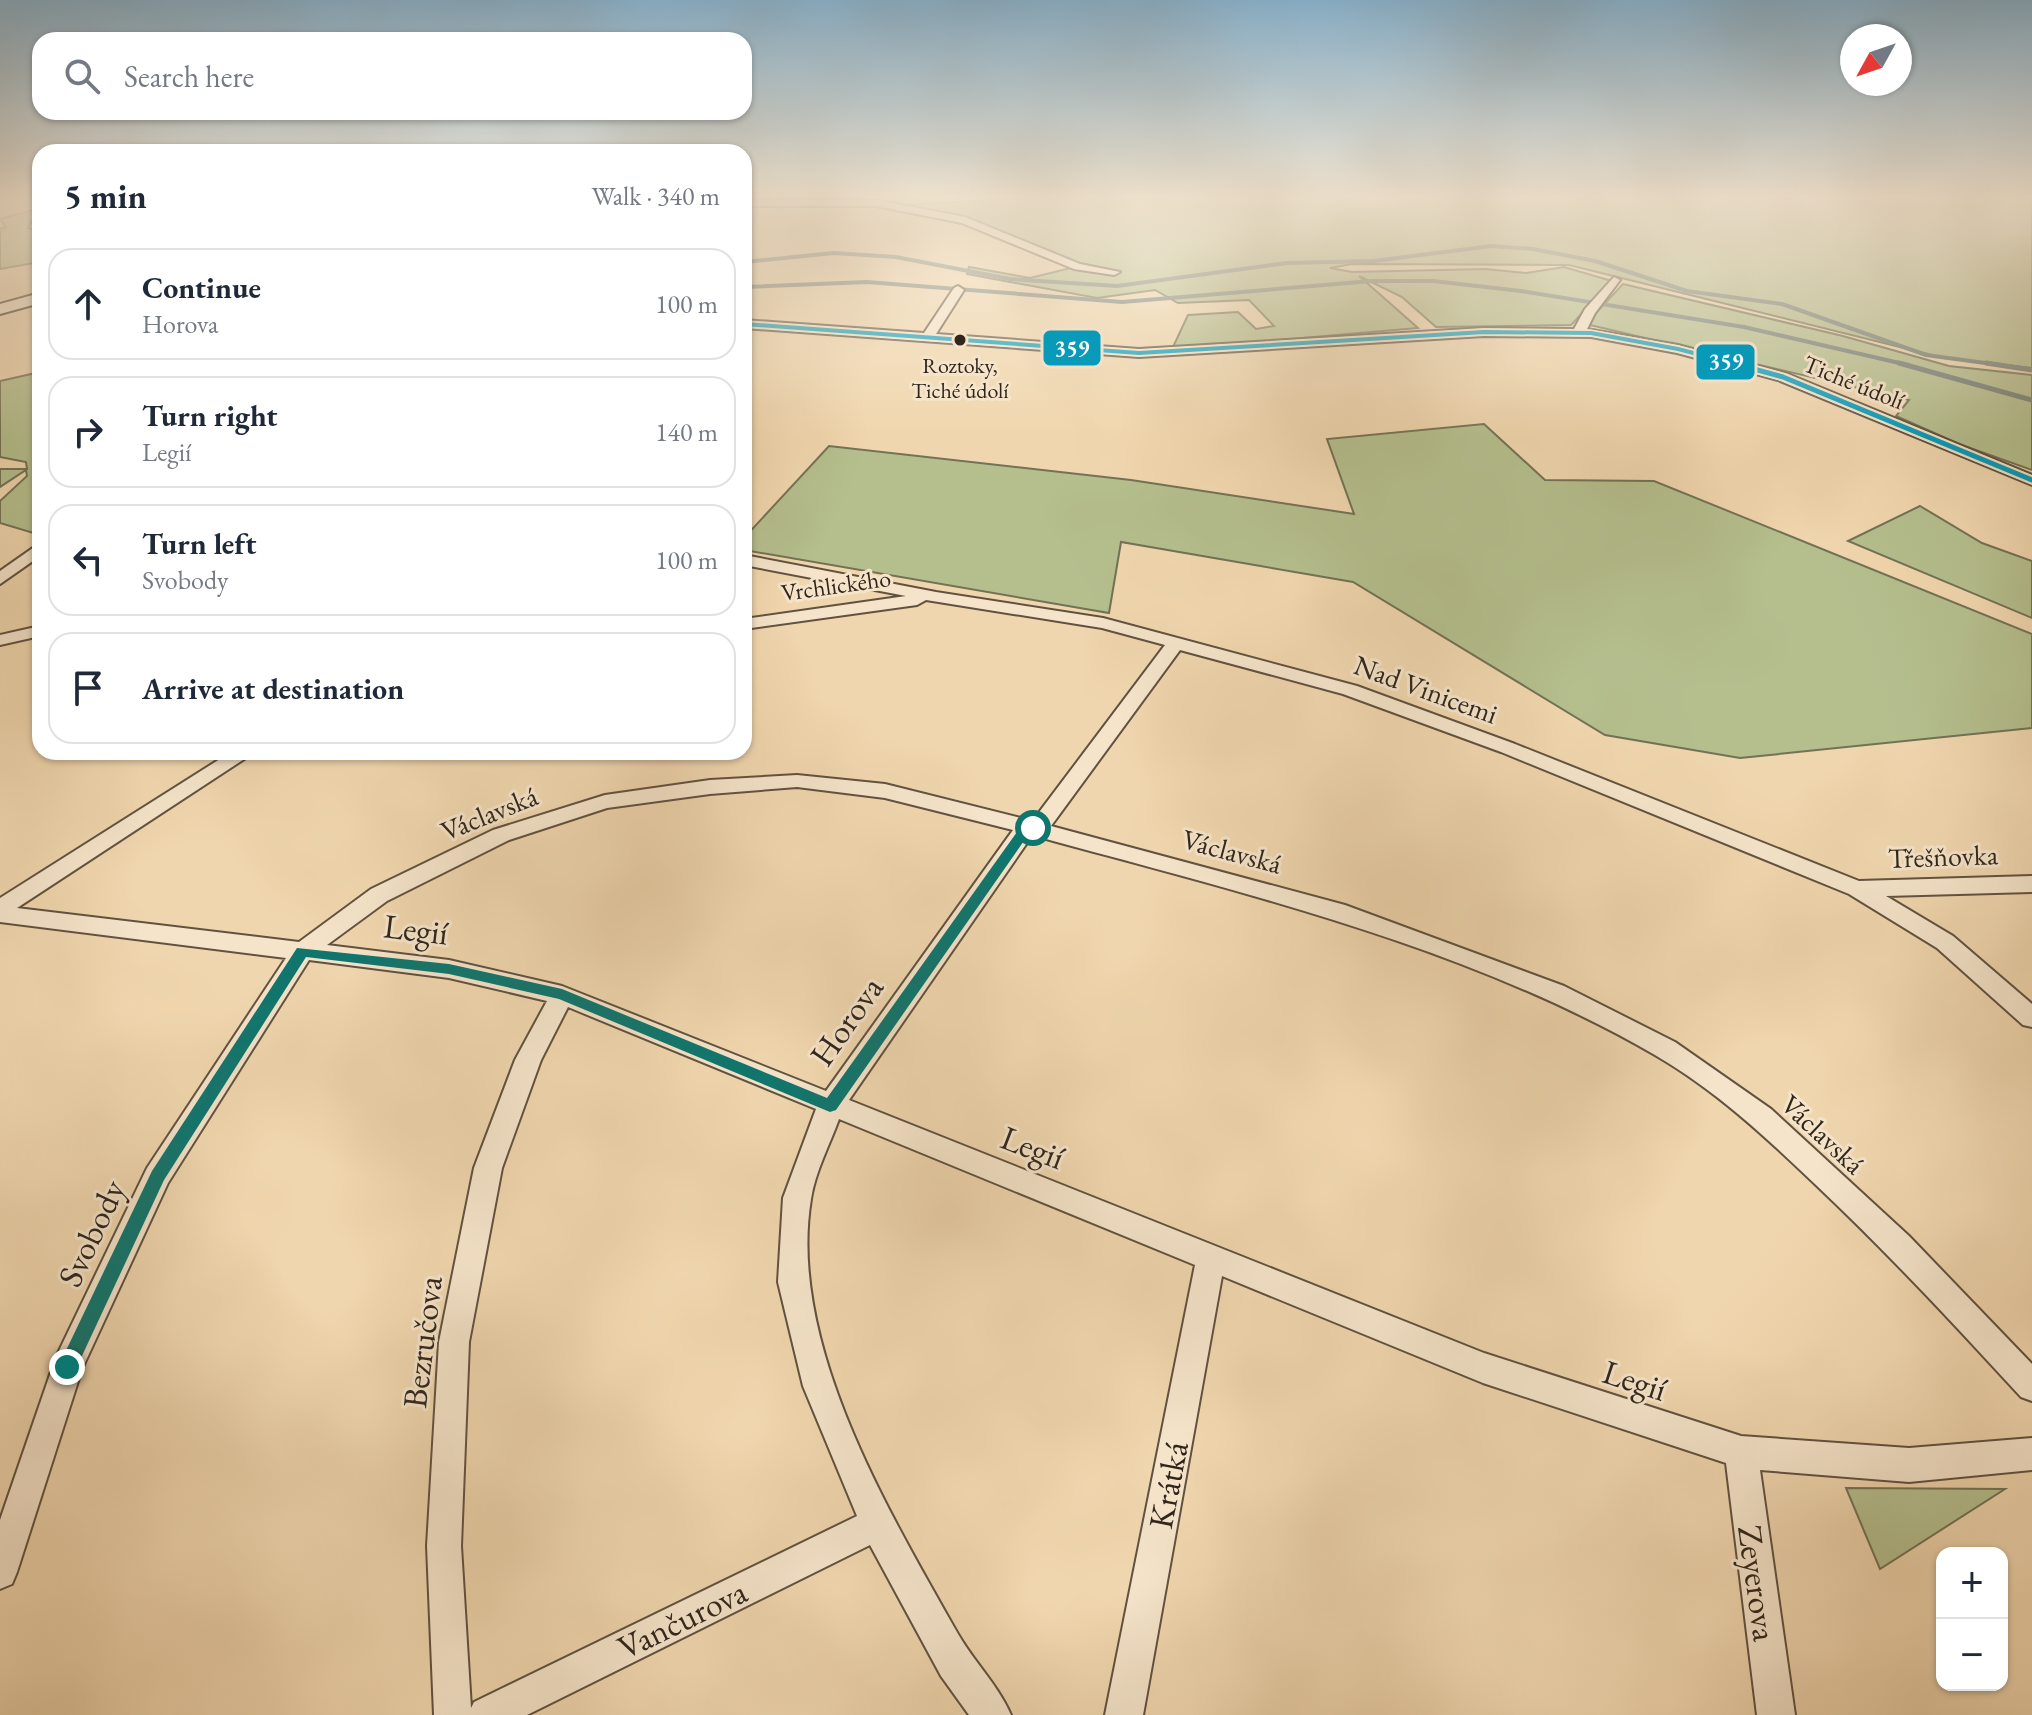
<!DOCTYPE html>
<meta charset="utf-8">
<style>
:root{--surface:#fff;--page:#f2f2f3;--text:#1f2937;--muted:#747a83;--line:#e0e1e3}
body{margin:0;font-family:"EB Garamond",serif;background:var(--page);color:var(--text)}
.controls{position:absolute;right:24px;bottom:24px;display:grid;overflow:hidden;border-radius:16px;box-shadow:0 2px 6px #0004}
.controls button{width:72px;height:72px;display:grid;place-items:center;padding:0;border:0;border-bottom:2px solid var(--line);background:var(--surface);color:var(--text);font:40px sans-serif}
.compass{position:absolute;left:1840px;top:24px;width:72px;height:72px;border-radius:50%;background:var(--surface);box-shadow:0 2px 6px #0004;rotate:230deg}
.stop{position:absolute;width:24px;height:24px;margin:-18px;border:6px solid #0f766e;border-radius:50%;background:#fff}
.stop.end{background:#0f766e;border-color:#fff;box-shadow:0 2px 8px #0008}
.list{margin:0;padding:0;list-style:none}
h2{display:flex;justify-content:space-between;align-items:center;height:104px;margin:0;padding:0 32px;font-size:34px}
h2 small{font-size:26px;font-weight:400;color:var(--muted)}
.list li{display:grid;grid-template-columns:52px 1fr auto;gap:24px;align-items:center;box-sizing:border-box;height:112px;margin:0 16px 16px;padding:0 16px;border:2px solid var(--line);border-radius:24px}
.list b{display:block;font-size:30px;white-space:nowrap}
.list p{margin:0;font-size:26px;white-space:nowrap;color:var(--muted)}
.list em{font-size:26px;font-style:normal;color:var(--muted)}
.icon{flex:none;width:44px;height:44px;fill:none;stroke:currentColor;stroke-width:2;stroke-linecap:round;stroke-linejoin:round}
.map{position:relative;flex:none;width:2032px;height:1715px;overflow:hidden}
.search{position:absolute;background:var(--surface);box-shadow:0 2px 6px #0004;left:32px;top:32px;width:720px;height:88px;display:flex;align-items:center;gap:20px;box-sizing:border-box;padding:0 28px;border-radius:24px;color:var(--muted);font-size:30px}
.panel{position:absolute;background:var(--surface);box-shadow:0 2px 6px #0004;left:32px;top:144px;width:720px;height:616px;border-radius:24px}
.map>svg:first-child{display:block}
</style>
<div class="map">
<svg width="2032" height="1715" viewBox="0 0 2032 1715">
<rect width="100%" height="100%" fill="#f0d6ae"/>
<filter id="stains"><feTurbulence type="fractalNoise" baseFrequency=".0025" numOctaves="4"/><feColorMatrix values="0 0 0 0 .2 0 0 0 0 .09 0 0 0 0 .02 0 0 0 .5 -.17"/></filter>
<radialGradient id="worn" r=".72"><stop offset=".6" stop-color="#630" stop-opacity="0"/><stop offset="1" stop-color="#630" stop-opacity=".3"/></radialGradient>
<!-- green -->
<g fill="#b5bf8e" stroke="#737255" stroke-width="2">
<polygon points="1033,197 2032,197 2032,368 1944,358 1569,265 1352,264 1330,268 1352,272 1485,269 1526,273 1564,267 1612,281 1571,325 1436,327 1402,297 1359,276 1418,328 1172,349 1188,315 1238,312 1256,329 1274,326 1249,300 1178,303 1155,290 1097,298 967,274 969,267 1030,278 1071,268 1072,261 925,212 892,206"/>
<polygon points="40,208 40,216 33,219 28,228 40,232 40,262 0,269 0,229 6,227 0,219"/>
<polygon points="1623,284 1843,336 1949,366 2032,375 2032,470 1959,444 1896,416 1909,400 1590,325 1594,315"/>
<polygon points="40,372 40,535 0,523 0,501 27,476 26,470 0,487 0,469 27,469 26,462 0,457 0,381"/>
<polygon points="1484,424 1545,480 1654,481 2032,634 2032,728 1740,758 1605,735 1353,582 1121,542 1109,613 744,550 744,538 829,446 1131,480 1354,514 1327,439"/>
<polygon points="1920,506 1982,543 2032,561 2032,618 1848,541"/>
<polygon points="1846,1488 2005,1489 1880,1569"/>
</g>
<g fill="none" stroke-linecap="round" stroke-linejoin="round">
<!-- stream-far1 -->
<g stroke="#717d76" stroke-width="4">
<polyline points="744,262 834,253 896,257 1010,279 1117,286 1287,263 1374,261 1491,246 1533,249 1595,261 1687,291 1782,304 1926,355 2000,365"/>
<polyline points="744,287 867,282 1122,302 1372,281 1433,281 1521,291 1744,327 1908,365"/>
</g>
<!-- stream -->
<g stroke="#717d76" stroke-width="5">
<polyline points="1899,363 2032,400"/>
<polyline points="1986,363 2032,370"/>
</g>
<defs>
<g id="street">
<polygon points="744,200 876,200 965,217 1080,264 1120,272 1114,275 1074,269 962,223 876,206 744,206"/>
<polygon points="1614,277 1620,280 1595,313 1587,329 1678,345 1788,374 2032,475 2032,485 1778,380 1677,353 1591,337 1484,336 1139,357 744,328 744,320 924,333 954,288 958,286 964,290 936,334 1139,349 1484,328 1574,329 1585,309"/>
<polygon points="40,543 40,556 0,584 0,571"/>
<path d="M744,555L936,592L1103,618L1357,686L1515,744L1859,881L2032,876V892L1886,896L1953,936L2032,1004V1027L2023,1025L1937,948L1849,894L1501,752L1343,694L1180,650L1051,826L1345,905L1564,986L1675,1042L1771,1109L1909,1236L2032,1364V1401L2021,1397C1954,1324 1887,1252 1815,1184C1766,1137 1714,1089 1655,1055C1467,946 1243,893 1035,836L1029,840L849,1100L1484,1353L1741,1436L1909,1448L2032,1438V1470L1909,1482L1760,1470L1795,1715H1757L1726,1463L1483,1383L1222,1276L1143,1715H1105L1195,1265L839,1119C830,1144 815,1172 811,1199C787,1343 889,1512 958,1634C974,1662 998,1685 1011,1715H969L941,1676L870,1545L527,1715H434L427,1546L439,1342L474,1168L515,1060L547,1001L449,978L309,960L168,1183L82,1369L17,1572L12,1584L0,1589V1520L56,1357L147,1168L286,958L0,922V898L231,752H255L17,908L299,942L371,889L493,830L605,795L710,780L797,775L885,784L1029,820L1037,815L1165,645L1102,628L926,600L917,605L744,629V619L906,596L744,565ZM797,787L885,798L1013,830L826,1091L562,986L449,960L327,945L387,901L509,840L607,808L710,794ZM568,1007L816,1109L783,1198L778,1282L803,1386L857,1516L474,1702L471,1708L461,1546L469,1342L502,1168L541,1060Z"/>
<polygon points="40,626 40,636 0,645 0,635"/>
</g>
<polygon id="secondary" points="40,293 40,303 0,314 0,304"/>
</defs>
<!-- street casing -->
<use href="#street" stroke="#615240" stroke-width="4"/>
<!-- secondary casing -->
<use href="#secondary" stroke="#31261c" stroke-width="4"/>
<!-- street -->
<use href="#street" fill="#f5e4ca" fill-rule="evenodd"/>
<!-- secondary -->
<use href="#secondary" fill="#f5e4ca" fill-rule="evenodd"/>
<defs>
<polyline id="bus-1-far1" points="744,324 1139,353 1484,332 1591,333 1678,349 1740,365"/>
<polyline id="bus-1" points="1732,363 1783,377 2032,480"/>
</defs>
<!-- bus-1-far1 casing -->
<use href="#bus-1-far1" stroke="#f5e4ca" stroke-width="7"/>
<!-- bus-1 casing -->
<use href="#bus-1" stroke="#f5e4ca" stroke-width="9"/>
<!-- bus-1-far1 -->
<use href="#bus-1-far1" stroke="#059cbc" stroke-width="4"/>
<!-- bus-1 -->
<use href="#bus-1" stroke="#059cbc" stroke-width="5"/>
</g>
<!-- sky -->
<linearGradient id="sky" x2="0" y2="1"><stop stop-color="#89b5d2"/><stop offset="0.45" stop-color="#f8eddb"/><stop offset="1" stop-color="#f8eddb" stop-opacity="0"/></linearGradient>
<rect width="2032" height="437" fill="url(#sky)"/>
<!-- route -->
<polygon fill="#0f766e" points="1033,823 1040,828 1026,838 836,1110 830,1112 559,999 449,974 306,957 164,1180 74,1373 67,1376 61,1373 58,1367 61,1361 152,1171 297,948 449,964 562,989 827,1098 1017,832"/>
<!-- markers -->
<circle fill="#31261c" stroke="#f5e4ca" stroke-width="3" cx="960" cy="340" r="7"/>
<g text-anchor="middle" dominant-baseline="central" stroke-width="6" stroke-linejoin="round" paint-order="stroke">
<!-- far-bus labels -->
<g font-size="22" fill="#31261c" stroke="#f5e4ca">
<text x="960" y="365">Roztoky,<tspan x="960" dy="25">Tiché údolí</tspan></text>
</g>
<!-- far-street labels -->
<g font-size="24" fill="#31261c" stroke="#f5e4ca">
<text transform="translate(1854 382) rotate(22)">Tiché údolí</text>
<text transform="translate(836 585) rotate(-8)">Vrchlického</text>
</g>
<!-- street labels -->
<g font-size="28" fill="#31261c" stroke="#f5e4ca">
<text transform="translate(1426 689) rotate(20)">Nad Vinicemi</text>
<text transform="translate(489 813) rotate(-22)">Václavská</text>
<text transform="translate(1232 851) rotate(15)">Václavská</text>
<text transform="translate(1943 856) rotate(-2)">Třešňovka</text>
<text transform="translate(1823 1134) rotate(43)">Václavská</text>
</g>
<!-- near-street labels -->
<g font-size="34" fill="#31261c" stroke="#f5e4ca">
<text transform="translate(416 929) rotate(7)">Legií</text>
<text transform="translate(846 1021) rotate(-55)">Horova</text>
<text transform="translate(1033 1147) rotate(21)">Legií</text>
<text transform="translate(91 1233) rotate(-65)">Svobody</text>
<text transform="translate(422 1342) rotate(-83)">Bezručova</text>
<text transform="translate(1635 1380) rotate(18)">Legií</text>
<text transform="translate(1168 1485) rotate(-79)">Krátká</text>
<text transform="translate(1758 1583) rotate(82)">Zeyerova</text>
<text transform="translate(682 1619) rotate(-26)">Vančurova</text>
</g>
</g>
<g stroke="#f5e4ca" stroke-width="3">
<rect x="1042" y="329" width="60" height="38" rx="8" fill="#059cbc"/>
<rect x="1695" y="343" width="61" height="38" rx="8" fill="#059cbc"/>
</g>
<g font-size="22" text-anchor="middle" font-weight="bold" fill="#fff">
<text x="1072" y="356">359</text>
<text x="1726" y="369">359</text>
</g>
<rect width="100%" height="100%" filter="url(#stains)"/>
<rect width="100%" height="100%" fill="url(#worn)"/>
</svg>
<div class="controls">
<button>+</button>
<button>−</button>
</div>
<svg class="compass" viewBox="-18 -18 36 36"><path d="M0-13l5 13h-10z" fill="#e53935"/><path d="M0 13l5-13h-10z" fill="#747a83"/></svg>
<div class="stop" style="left:1033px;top:828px"></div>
<div class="stop end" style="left:67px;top:1367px"></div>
<div class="search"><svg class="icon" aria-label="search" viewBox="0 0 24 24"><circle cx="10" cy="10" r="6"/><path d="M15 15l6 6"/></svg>Search here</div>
<section class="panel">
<h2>5 min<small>Walk · 340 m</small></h2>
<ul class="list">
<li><svg class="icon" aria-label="ahead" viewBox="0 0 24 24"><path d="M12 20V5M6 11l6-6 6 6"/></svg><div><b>Continue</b><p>Horova</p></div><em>100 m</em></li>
<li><svg class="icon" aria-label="right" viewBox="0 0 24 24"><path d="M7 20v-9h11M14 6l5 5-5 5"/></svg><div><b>Turn right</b><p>Legií</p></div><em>140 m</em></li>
<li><svg class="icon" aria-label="left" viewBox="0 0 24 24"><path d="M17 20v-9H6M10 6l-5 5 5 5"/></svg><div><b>Turn left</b><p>Svobody</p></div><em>100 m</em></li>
<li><svg class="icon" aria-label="arrive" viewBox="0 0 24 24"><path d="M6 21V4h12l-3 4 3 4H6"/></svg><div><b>Arrive at destination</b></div></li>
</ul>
</section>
</div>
